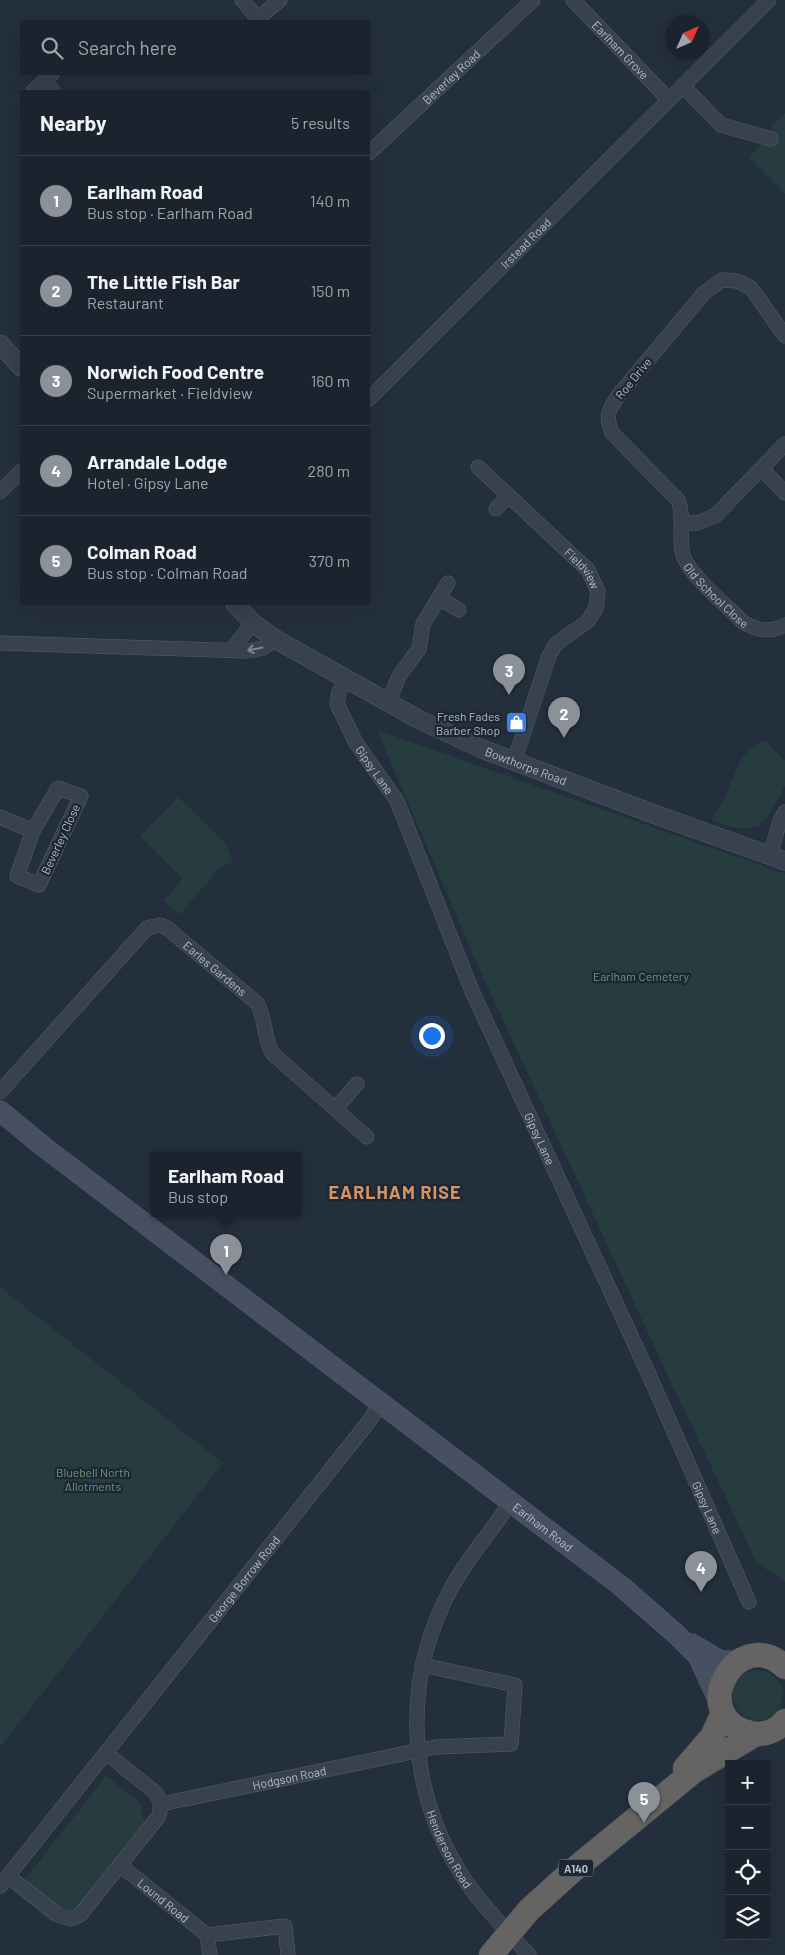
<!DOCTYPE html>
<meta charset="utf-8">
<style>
:root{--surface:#1b232e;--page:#242b36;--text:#f1f3f6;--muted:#a0a4aa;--line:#39404a;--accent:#8c9099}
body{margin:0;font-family:Barlow,sans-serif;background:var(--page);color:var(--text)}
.controls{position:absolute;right:15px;bottom:15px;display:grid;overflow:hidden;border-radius:0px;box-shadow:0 5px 20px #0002}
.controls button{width:45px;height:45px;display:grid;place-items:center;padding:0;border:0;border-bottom:1px solid var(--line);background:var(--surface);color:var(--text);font:25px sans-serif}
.compass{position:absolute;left:665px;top:15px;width:45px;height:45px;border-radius:50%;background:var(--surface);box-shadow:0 5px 20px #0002;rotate:45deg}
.you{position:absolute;left:431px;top:1035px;width:18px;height:18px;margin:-12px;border:4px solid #fff;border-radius:50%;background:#1a73e8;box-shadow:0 0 0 8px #1a73e833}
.badge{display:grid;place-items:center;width:32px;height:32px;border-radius:50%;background:var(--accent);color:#fff;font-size:16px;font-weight:700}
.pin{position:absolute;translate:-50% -41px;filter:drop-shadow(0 1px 2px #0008)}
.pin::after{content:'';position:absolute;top:26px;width:18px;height:15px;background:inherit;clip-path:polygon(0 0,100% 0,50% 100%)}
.popup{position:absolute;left:151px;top:1152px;width:150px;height:65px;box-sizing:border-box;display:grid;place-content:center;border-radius:0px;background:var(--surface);filter:drop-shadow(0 1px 4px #0005);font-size:16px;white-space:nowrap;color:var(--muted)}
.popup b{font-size:19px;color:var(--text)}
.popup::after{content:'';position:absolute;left:50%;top:100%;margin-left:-10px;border:10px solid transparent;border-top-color:var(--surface)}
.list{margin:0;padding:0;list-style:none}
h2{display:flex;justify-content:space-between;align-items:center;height:65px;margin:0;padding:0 20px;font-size:21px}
h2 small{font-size:16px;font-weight:400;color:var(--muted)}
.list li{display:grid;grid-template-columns:32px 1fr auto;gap:15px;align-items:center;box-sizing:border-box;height:90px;padding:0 20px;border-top:1px solid var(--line)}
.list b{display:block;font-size:19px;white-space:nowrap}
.list p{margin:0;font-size:16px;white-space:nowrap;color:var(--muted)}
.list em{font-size:16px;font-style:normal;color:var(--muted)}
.icon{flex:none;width:28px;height:28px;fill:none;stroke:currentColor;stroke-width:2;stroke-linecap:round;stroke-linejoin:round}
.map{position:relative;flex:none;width:785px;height:1955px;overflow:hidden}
.search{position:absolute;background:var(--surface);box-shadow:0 5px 20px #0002;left:20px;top:20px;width:350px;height:55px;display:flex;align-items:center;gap:12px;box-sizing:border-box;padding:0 18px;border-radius:0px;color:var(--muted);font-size:19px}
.panel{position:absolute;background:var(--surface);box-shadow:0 5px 20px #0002;left:20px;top:90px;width:350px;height:515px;border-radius:0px}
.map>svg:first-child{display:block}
</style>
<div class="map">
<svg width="785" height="1955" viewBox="0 0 785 1955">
<rect width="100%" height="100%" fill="#242f3e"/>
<!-- green -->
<g fill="#263c3f">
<polygon points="785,113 785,194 748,157 771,134 772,125"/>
<polygon points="377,730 785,874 785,1582 757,1563 669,1378 478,966"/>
<path d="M762,741H766L785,761V786L767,818L758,826L747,828H735L712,820C717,811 723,802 727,792C737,770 738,754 762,741Z"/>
<polygon points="178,797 226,844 233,862 220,868 179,915 163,901 183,879 140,837"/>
<polygon points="0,1287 223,1463 0,1747"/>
<circle cx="758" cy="1695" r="25"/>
<polygon points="106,1776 141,1803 144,1823 69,1918 50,1921 15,1892"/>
</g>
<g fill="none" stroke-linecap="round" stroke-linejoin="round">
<defs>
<g id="minor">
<polyline points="242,0 258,19"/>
<path id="s1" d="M573,0L669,100"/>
<polyline points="255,21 280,0"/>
<polyline points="44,81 53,91"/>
<polyline points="683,86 721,125 771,139"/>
<polyline points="33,91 52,74"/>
<path id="s2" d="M369,153L533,0"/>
<path id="s3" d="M785,336L751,288L737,281L722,280L704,293L621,392C610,408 604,413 612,433L678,500C685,518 678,537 683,555C689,575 727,606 743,622C757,631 770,633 785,625"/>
<path id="s4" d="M369,399L769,0"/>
<path id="s5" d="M478,467L588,570L598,591L596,608L588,621L556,644L549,656L514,762"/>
<polyline points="762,469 785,493"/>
<polyline points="0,492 21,471"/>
<polyline points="496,509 508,496"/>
<polyline points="682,523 698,523 716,515 785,444"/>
<polyline points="439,598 459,610"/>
<polyline points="0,643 247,651 263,648 275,639"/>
<polyline points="232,649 253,623"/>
<path id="s6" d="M346,678L339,692L337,704L356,743L397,801L472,991L650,1377L749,1602"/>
<polyline points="389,701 399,676 419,649 423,624 448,583"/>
<polygon points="58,788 81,796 39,885 17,876 33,831"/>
<polyline points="0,817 33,831"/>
<polyline points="770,855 780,821 785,812"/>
<path id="s7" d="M0,1092L147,928L160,925L167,928L257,1003C266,1018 263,1038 273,1054L367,1137"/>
<polyline points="335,1109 357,1084"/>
<path id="s8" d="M511,1501C493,1530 470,1555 453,1585C400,1680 406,1793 467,1883C485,1909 508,1932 529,1955"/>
<path id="s9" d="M161,1804L436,1747L511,1744L515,1685L422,1665"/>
<path id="s10" d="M120,1865L207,1935L210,1955"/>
<polyline points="8,1876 58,1915 70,1919 80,1915 159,1816 161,1804 156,1793 106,1753"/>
<path id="s11" d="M0,1886L370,1420L380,1402"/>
<polyline points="207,1935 285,1926 288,1955"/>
</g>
<g id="tertiary">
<polyline points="0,344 21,367"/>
<path id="s12" d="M235,604L253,623L275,639L418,719L482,749L651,813L785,861"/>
</g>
<g id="secondary">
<path id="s13" d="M0,1111L44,1147L621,1586L677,1635L698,1656L719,1702"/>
<polyline points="692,1644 721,1661 739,1661"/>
</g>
<g id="trunk">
<path d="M785,1667C736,1622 685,1718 751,1733C764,1736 776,1731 785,1721"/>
<polyline points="685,1768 712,1737 723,1713"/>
<polyline points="491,1955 529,1910 572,1871 694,1771 756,1734"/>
</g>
</defs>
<!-- minor casing -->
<use href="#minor" stroke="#565f6c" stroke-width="15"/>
<!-- tertiary casing -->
<use href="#tertiary" stroke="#565f6c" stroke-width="19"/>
<!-- secondary casing -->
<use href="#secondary" stroke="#565f6c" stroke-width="21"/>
<!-- trunk casing -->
<use href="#trunk" stroke="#434c59" stroke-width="25"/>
<!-- minor -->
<use href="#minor" stroke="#38414e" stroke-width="14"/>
<!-- tertiary -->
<use href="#tertiary" stroke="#38414e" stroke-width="18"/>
<!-- secondary -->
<use href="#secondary" stroke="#465061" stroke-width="20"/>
<!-- trunk -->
<use href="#trunk" stroke="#656462" stroke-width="24"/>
</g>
<!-- one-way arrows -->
<defs><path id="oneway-shaft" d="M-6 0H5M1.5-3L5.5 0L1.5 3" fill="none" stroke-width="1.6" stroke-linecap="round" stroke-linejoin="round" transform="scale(1.25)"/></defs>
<use stroke="#7c8592" href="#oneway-shaft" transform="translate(255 649) rotate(169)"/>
<!-- icons -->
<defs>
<symbol id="shop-square" viewBox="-11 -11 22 22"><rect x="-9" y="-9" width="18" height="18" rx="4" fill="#3f7fe0" stroke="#1d2633"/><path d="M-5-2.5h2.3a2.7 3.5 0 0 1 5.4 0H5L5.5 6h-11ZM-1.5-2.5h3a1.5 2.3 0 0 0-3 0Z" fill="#fff"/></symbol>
</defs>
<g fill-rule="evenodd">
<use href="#shop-square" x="504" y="710" width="25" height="25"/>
</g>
<g text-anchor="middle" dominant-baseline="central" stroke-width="4.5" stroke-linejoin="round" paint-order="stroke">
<!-- shield labels -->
<rect fill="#1d2633" stroke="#878f9c" stroke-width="1" x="558.5" y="1859.5" width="35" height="17" rx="4"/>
<g font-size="11" font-weight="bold" fill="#b4bcc9">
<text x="576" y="1868">A140</text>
</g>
<!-- street labels -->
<g font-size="12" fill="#b4bcc9" stroke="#1d2633">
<text stroke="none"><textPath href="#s1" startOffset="69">Earlham Grove</textPath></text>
<text stroke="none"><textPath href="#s2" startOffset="112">Beverley Road</textPath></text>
<text stroke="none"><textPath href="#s4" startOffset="221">Irstead Road</textPath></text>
<text transform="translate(633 378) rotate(-51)">Roe Drive</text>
<text stroke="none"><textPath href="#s5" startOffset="146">Fieldview</textPath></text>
<text stroke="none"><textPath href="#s3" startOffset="488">Old School Close</textPath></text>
<text stroke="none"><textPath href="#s12" startOffset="335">Bowthorpe Road</textPath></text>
<text stroke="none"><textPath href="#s6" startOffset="104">Gipsy Lane</textPath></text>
<text transform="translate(60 839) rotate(-65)">Beverley Close</text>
<text stroke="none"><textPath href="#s7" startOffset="304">Earles Gardens</textPath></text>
<text stroke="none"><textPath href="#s6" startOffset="509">Gipsy Lane</textPath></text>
<text stroke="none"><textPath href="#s6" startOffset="914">Gipsy Lane</textPath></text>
<text stroke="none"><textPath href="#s13" startOffset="684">Earlham Road</textPath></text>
<text stroke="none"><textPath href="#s11" startOffset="392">George Borrow Road</textPath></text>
<text stroke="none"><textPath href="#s9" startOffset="131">Hodgson Road</textPath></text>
<text stroke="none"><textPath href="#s8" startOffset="378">Henderson Road</textPath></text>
<text stroke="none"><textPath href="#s10" startOffset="56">Lound Road</textPath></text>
</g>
<!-- poi labels -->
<g font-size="12" fill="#b4bcc9" stroke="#1d2633" text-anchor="end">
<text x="500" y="716">Fresh Fades<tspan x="500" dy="14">Barber Shop</tspan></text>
</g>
<!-- park labels -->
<g font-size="12" fill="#6b9a76" stroke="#1d2633">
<text x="641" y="976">Earlham Cemetery</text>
<text x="93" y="1472">Bluebell North<tspan x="93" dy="14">Allotments</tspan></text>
</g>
<!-- district labels -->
<g font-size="18" font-weight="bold" letter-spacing="1" fill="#d59563" stroke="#1d2633">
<text x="395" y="1192">EARLHAM RISE</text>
</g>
</g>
</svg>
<div class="controls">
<button>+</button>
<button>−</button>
<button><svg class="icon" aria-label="locate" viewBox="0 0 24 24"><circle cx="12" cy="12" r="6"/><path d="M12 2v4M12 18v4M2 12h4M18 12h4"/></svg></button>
<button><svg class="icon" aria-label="layers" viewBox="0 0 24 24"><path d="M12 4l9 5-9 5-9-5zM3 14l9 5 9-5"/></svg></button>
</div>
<svg class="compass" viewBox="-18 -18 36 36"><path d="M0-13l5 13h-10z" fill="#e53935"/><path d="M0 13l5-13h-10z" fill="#a0a4aa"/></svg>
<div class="you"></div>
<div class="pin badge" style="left:226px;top:1275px">1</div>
<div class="popup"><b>Earlham Road</b>Bus stop</div>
<div class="pin badge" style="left:564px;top:738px">2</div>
<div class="pin badge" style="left:509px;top:695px">3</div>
<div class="pin badge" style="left:701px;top:1592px">4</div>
<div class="pin badge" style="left:644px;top:1823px">5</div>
<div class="search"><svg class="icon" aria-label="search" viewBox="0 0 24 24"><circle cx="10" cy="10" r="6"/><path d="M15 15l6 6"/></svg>Search here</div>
<section class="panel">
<h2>Nearby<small>5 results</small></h2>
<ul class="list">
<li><span class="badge">1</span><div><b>Earlham Road</b><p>Bus stop · Earlham Road</p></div><em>140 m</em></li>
<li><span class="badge">2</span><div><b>The Little Fish Bar</b><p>Restaurant</p></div><em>150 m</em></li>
<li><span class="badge">3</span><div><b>Norwich Food Centre</b><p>Supermarket · Fieldview</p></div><em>160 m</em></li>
<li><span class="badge">4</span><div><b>Arrandale Lodge</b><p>Hotel · Gipsy Lane</p></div><em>280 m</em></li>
<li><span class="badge">5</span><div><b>Colman Road</b><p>Bus stop · Colman Road</p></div><em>370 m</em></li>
</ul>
</section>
</div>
